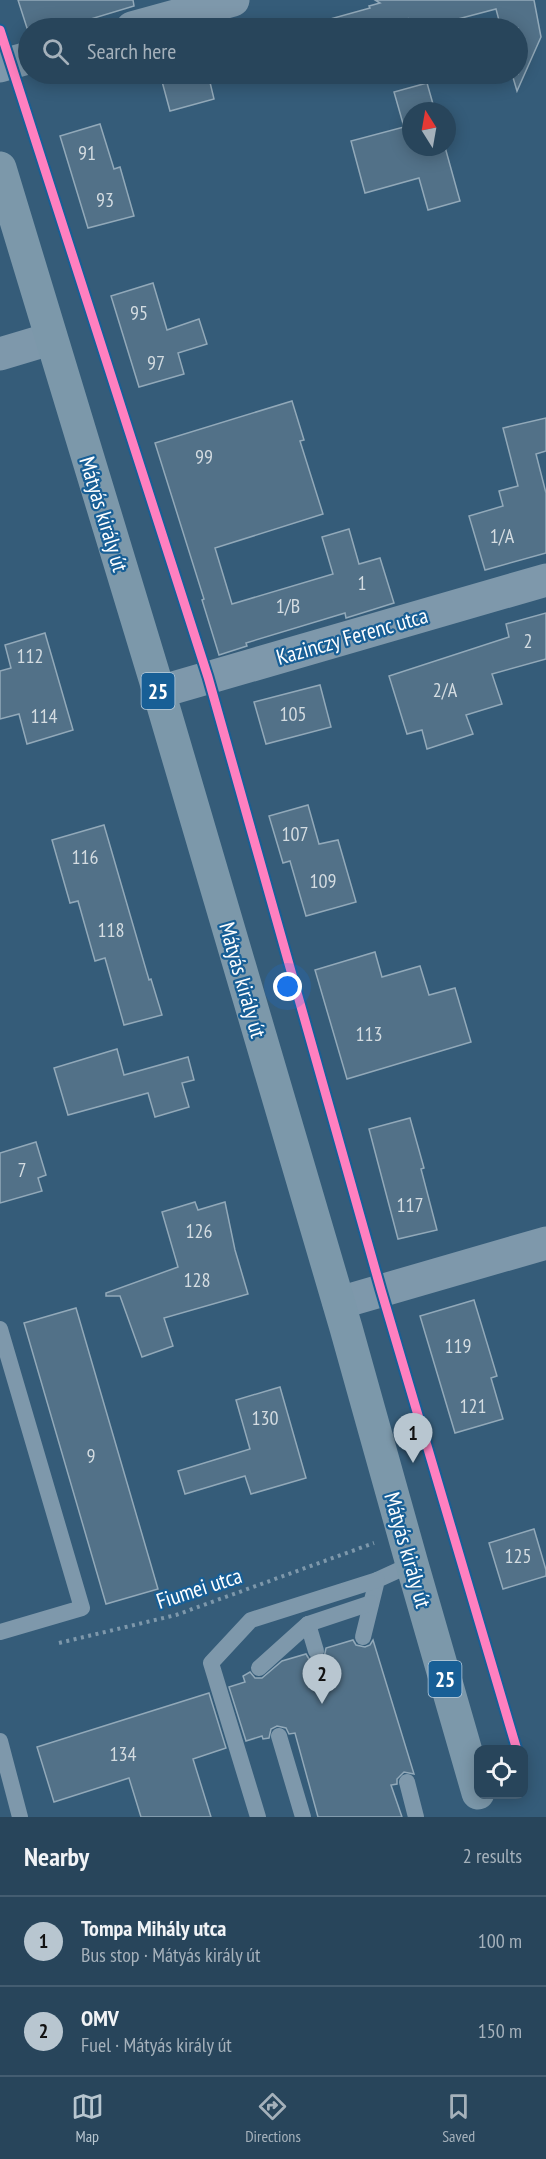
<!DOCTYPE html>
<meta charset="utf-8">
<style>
:root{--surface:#28455b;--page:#304c61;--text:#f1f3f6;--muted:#a5b1bb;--line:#445d71;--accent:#b8c6d0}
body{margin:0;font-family:"PT Sans Narrow",sans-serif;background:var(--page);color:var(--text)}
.controls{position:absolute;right:18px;bottom:18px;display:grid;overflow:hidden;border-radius:12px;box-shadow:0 3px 15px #0003}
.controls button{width:54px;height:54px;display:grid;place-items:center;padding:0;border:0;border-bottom:2px solid var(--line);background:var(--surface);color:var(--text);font:30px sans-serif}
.compass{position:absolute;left:402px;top:102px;width:54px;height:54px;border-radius:50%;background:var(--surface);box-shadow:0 3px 15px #0003;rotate:349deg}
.you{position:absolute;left:288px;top:987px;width:21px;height:21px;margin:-15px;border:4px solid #fff;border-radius:50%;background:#1a73e8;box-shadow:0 0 0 9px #1a73e833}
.badge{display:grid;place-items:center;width:39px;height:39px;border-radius:50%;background:var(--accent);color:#111;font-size:20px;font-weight:700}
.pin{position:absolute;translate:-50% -50px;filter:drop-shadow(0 2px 3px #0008)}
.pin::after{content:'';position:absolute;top:32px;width:21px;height:18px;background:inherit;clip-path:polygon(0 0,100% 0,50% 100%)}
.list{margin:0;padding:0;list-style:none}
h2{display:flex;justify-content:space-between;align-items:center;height:78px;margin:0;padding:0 24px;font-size:26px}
h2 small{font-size:20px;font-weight:400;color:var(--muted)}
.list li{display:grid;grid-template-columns:39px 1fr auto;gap:18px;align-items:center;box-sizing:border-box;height:90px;padding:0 24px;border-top:2px solid var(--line)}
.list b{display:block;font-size:22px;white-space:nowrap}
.list p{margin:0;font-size:20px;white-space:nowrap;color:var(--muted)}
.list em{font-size:20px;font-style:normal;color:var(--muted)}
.icon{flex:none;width:33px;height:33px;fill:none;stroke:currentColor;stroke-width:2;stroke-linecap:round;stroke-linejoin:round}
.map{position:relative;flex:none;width:546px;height:1817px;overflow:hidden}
.search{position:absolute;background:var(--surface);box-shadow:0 3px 15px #0003;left:18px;right:18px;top:18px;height:66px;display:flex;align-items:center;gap:15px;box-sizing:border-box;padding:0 21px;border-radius:33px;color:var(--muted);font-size:22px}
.sheet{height:258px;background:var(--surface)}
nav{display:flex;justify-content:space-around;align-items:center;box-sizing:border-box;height:84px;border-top:2px solid var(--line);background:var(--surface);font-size:16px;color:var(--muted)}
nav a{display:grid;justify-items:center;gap:3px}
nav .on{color:var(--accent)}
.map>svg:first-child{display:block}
</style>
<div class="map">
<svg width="546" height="1817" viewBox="0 0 546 1817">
<rect width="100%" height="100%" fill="#355c79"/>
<!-- building -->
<g fill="#527188" stroke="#92a9b9" stroke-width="1.5">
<polygon points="18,0 133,0 134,6 61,28 27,28"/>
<polygon points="375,0 534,0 541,37 517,91 512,74 518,74 518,28 501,28 496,9 424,28 409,19 411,28 324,28 323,21 370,8 369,6 380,3"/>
<polygon points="160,74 208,74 214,99 170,111"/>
<polygon points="427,83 435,111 411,111 411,147 445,147 460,201 428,210 419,178 365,193 351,141 404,127 394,92"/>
<polygon points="100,124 114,169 120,167 134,216 88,228 60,136"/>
<polygon points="153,283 167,330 199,319 207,344 178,353 184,374 139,387 111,296"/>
<polygon points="292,401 304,440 300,441 323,514 215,548 232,604 333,574 322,537 349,529 359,564 380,558 394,603 346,618 345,613 246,643 247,646 219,655 202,600 204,599 155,443"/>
<polygon points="546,418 546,451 536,454 546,493 546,553 485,570 469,516 503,506 499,491 518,486 503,428"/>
<polygon points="546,613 546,659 492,674 502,704 466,715 473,734 427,749 422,730 407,734 389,676 509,637 506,624"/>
<polygon points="45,633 73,730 27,744 19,714 0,719 0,671 11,668 5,645"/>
<polygon points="320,685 331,727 266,744 254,702"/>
<polygon points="308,805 319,844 338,840 356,902 306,916 290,861 283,863 269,816"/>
<polygon points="104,825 149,980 151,979 162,1015 124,1025 105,958 95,961 78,901 70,903 52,840"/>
<polygon points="375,952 382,977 420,966 429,995 455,988 471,1042 347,1079 315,970"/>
<polygon points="117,1049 124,1075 188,1057 194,1080 182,1083 189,1107 155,1117 148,1093 68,1115 54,1068"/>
<polygon points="410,1118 424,1168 421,1169 437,1230 398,1239 369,1129"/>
<polygon points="36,1142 46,1175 38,1178 42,1191 0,1203 0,1153"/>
<polygon points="195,1202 198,1210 225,1202 235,1250 248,1294 164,1318 173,1346 142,1357 120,1296 106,1296 106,1293 178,1267 162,1212"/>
<polygon points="474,1300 497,1376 491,1378 503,1419 455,1433 420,1316"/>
<polygon points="76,1308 158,1589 106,1604 24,1323"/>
<polygon points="280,1387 306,1478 251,1494 245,1476 185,1494 178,1471 250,1449 236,1400"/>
<polygon points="534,1529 546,1570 546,1576 503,1589 489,1543"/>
<polygon points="373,1640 414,1774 404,1772 397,1779 397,1784 391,1785 402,1817 318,1817 295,1733 289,1734 286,1728 277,1726 271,1729 269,1738 263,1739 262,1736 246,1741 229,1687 245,1682 243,1676 250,1672 255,1678 262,1678 282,1661 306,1654 309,1659 318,1661 324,1658 326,1648 353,1640 356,1645 365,1647 370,1645"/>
<polygon points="209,1693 226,1748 193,1759 211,1817 141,1817 129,1778 54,1802 37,1747"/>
</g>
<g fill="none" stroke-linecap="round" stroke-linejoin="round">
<!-- path -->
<polyline stroke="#7e98ab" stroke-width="4" stroke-dasharray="3 4.5" stroke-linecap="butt" points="59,1643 176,1615 374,1543"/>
<!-- lane -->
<g stroke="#7e98ab" stroke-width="16">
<polyline points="0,1329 82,1608 0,1632"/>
<polyline points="308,1624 316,1651"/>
<polyline points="363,1637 377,1580 412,1564"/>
<polyline points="259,1668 308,1624 371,1603"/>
<polyline points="279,1736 303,1817"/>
<polyline points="0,1741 20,1817"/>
<polyline points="407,1782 416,1817"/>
<polyline points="258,1817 211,1663 251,1620 377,1580"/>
</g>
<!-- street -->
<g stroke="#7e98ab" stroke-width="33">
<polyline points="132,28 233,0"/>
<polyline points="0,66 28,58"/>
<polyline points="0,354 50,339"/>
<polyline points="159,692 546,580"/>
<polyline points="339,1303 546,1243"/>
</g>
<!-- primary -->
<polyline stroke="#7c98aa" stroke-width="33" points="0,168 159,692 346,1328 412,1564 478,1793"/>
<defs>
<polyline id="cycleway" points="0,30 208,677 381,1290 517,1750"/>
</defs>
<!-- cycleway casing -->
<use href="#cycleway" stroke="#185f96" stroke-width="13"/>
<!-- cycleway -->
<use href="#cycleway" stroke="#ff80c0" stroke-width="9"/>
</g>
<g text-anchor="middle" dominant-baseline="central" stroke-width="4.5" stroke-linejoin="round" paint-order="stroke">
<!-- number labels -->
<g font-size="20" fill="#d4dce1">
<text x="87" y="153">91</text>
<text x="105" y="200">93</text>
<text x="139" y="313">95</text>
<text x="156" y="363">97</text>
<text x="204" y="457">99</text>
<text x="502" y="536">1/A</text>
<text x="362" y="583">1</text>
<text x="288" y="606">1/B</text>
<text x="528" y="641">2</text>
<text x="30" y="656">112</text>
<text x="445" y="690">2/A</text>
<text x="293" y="714">105</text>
<text x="44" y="716">114</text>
<text x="295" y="834">107</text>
<text x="85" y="857">116</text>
<text x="323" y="881">109</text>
<text x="111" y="930">118</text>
<text x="369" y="1034">113</text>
<text x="22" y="1170">7</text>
<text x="410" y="1205">117</text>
<text x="199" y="1231">126</text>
<text x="197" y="1280">128</text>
<text x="458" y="1346">119</text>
<text x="473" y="1406">121</text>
<text x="265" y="1418">130</text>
<text x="91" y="1456">9</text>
<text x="518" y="1556">125</text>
<text x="123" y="1754">134</text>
</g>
<!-- shield labels -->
<g fill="#185f96" stroke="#bacfe0" stroke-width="1.5">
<rect x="141.5" y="673" width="33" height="36" rx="4.5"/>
<rect x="428.5" y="1661" width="33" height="36" rx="4.5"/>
</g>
<g font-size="21" font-weight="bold" fill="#fff">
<text x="158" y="691">25</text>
<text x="445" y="1679">25</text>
</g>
<!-- street labels -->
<g font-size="22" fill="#fff" stroke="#185f96">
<text transform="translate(104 514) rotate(73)">Mátyás király út</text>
<text transform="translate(352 636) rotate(-16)">Kazinczy Ferenc utca</text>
<text transform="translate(243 980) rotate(74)">Mátyás király út</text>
<text transform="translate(408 1550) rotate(74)">Mátyás király út</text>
<text transform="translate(199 1588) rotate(-18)">Fiumei utca</text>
</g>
</g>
</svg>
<div class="controls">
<button><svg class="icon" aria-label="locate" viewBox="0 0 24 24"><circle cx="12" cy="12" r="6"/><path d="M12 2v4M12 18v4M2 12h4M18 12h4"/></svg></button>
</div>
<svg class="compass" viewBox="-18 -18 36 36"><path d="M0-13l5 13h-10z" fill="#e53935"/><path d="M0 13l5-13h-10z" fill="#a5b1bb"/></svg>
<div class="you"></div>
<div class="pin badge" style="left:413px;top:1463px">1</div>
<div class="pin badge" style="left:322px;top:1704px">2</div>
<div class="search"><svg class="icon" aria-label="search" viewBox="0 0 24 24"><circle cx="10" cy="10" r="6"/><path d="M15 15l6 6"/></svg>Search here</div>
</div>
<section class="sheet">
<h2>Nearby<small>2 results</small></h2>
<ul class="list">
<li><span class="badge">1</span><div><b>Tompa Mihály utca</b><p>Bus stop · Mátyás király út</p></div><em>100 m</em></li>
<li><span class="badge">2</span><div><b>OMV</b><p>Fuel · Mátyás király út</p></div><em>150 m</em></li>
</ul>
</section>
<nav>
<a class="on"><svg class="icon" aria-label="map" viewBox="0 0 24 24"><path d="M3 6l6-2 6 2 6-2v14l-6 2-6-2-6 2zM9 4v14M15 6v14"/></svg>Map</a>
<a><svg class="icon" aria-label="directions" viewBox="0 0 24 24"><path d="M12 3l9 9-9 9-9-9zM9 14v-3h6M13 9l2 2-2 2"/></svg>Directions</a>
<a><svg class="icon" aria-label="saved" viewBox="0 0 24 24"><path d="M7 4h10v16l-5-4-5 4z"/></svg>Saved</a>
</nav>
